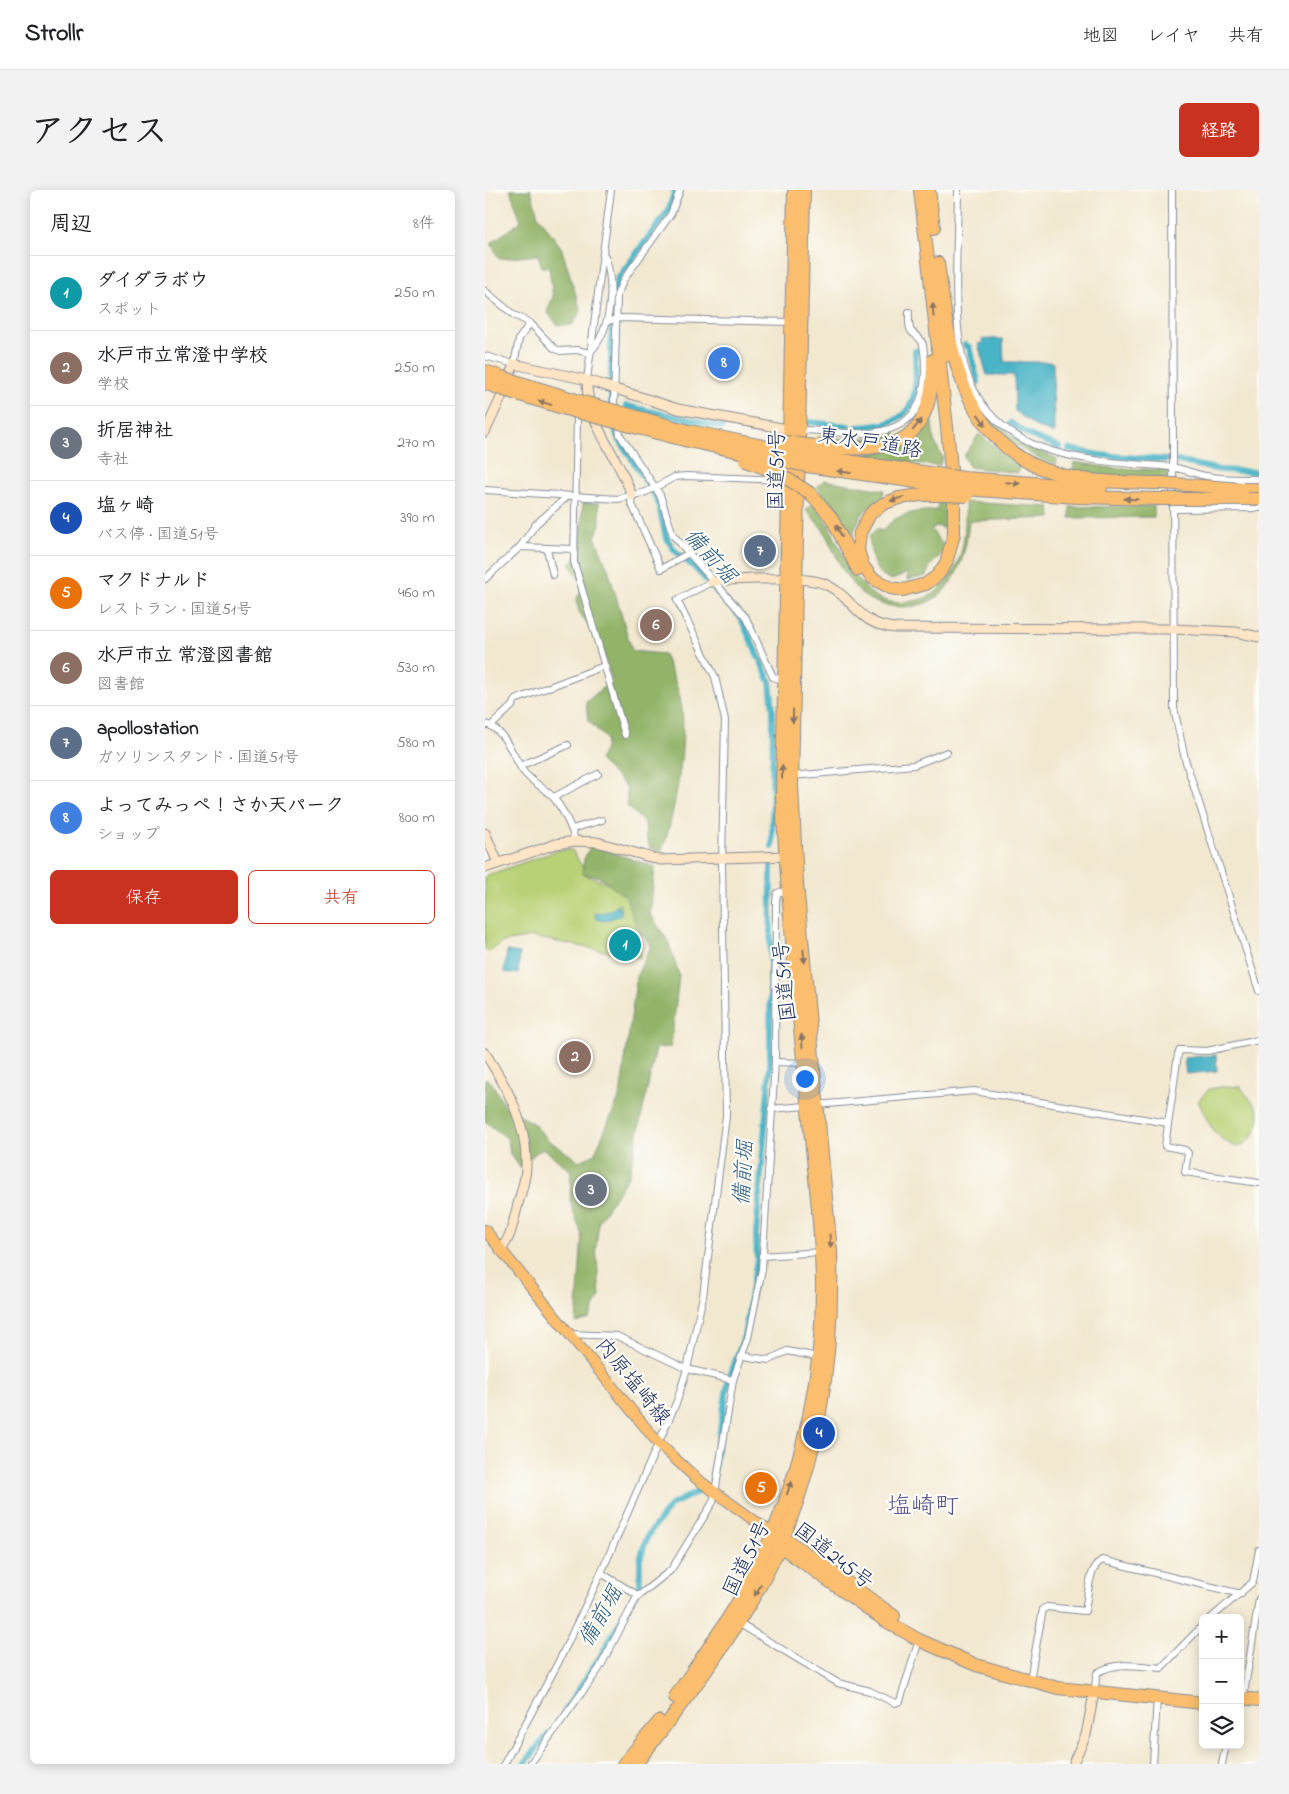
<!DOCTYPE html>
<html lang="ja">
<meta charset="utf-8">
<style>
:root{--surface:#fff;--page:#f2f2f2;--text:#202124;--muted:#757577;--line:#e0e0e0;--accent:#c8321e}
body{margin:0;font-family:"Indie Flower","Klee One",sans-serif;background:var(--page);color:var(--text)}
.controls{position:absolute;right:15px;bottom:15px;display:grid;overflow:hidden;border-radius:8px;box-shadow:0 2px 12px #0003}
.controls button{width:45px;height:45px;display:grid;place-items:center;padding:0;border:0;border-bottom:1px solid var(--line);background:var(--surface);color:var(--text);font:25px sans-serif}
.you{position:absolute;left:319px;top:888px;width:18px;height:18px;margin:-12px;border:4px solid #fff;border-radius:50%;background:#1a73e8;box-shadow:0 0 0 8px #1a73e833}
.badge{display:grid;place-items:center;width:32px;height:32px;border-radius:50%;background:var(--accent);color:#fff;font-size:16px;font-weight:700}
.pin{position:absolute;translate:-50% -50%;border:2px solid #fff;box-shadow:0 1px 5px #0006}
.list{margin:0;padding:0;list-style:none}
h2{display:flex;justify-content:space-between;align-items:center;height:65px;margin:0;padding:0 20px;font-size:21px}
h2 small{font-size:16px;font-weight:400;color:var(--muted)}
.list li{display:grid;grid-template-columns:32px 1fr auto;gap:15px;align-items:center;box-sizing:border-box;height:75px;padding:0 20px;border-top:1px solid var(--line)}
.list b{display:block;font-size:19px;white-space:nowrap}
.list p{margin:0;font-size:16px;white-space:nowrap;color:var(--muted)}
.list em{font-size:16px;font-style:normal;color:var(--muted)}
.actions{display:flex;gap:10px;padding:15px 20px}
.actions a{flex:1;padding:11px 0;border:1px solid var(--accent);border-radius:8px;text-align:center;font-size:18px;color:var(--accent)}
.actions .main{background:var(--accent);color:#fff}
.icon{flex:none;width:28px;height:28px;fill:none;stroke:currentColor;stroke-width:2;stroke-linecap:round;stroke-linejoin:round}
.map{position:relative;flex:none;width:774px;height:1574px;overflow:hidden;border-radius:8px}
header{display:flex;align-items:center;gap:30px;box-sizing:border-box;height:70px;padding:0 25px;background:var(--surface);border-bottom:1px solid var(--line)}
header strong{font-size:24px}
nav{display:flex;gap:28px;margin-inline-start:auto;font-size:18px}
.intro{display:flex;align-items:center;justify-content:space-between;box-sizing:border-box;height:120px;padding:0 30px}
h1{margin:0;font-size:35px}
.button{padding:12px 22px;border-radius:8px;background:var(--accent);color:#fff;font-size:18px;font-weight:700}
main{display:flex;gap:30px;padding:0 30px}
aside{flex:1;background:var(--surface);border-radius:8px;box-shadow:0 2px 12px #0003}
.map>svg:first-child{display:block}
</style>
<header>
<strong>Strollr</strong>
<nav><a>地図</a><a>レイヤ</a><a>共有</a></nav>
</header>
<div class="intro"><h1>アクセス</h1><a class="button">経路</a></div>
<main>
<aside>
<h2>周辺<small>8件</small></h2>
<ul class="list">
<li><span class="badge" style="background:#0f9aa8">1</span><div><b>ダイダラボウ</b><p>スポット</p></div><em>250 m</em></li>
<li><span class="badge" style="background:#8d6e63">2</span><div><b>水戸市立常澄中学校</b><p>学校</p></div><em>250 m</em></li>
<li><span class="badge" style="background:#6b7280">3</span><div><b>折居神社</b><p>寺社</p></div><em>270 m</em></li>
<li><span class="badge" style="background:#1a4fb4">4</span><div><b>塩ヶ崎</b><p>バス停 · 国道51号</p></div><em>390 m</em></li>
<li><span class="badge" style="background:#e8710a">5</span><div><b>マクドナルド</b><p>レストラン · 国道51号</p></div><em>460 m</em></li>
<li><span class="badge" style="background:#8d6e63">6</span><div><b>水戸市立 常澄図書館</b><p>図書館</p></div><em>530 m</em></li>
<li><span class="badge" style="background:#5c6f8a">7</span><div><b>apollostation</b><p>ガソリンスタンド · 国道51号</p></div><em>580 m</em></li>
<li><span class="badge" style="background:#3f7fe0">8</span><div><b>よってみっぺ！さか天パーク</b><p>ショップ</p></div><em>800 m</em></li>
</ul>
<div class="actions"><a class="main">保存</a><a>共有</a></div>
</aside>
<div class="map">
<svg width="774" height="1574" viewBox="0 0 774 1574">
<rect width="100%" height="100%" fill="#fdfcf7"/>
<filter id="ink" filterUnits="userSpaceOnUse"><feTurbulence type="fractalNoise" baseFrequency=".02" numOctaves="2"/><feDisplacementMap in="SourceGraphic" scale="10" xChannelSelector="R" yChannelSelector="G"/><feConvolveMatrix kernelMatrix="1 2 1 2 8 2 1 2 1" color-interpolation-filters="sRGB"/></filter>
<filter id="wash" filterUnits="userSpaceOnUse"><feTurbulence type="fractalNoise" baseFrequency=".0096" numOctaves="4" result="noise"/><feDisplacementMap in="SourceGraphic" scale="20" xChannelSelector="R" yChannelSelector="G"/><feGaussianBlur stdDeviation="1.12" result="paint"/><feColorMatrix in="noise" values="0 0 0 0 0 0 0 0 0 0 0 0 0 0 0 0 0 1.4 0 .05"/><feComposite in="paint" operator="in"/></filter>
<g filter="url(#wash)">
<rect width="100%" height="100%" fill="#f2e8d0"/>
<!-- green -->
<g fill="#b9d176" stroke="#6a806a">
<polygon points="74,660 87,660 103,686 159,708 155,768 47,747 18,752 4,762 0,760 0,686"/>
<path d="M743,896L756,897C761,905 771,915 774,923C774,939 767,952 753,957C730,951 723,931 713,911L724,899Z"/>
</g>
<!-- forest -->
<g fill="#92b367" stroke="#567162">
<polygon points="25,0 46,0 53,26 76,57 96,121 87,135 73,135 62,122 68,107 64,78 57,77 53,65 14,69 6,53 36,31"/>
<path d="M496,216C520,243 538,255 571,268V275C550,269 497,238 496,216Z"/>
<path d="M443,231L447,232L449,251L458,268L454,276L373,267V265C411,261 417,257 443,231Z"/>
<path d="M410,241L412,246L384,254L331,251L332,247C358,249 384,252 410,241Z"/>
<polygon points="494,244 535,277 533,283 484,277 479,266"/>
<polygon points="589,272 626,278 683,280 683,289 624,286 588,280"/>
<path d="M339,290L399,300L398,306C379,320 374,325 367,348H363L350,319L332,297Z"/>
<path d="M454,312H460L462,340L452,336L446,339L461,359L445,376L441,386L422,390L423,383L407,390C385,381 388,368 384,347L391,339L398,341C410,323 432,321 452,320Z"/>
<path d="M480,312L565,317L566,328L484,331C481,371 466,418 417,417C405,416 392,415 381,407C359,391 351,363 338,340C333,333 326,327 321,320L328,313C357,342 366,420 421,412C433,411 444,408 453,400C479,378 481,345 480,312Z"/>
<path d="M98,313H114L115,334L110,347L123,379L147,461L179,464C184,478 192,493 195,508C204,545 190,625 177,661L165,658L161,647L160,633L142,616V598L114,570L120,559L121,549L103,530L101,512L127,490L114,450L94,422L91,410L99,396L85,375L94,363Z"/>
<polygon points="669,316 669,327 585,328 585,317"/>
<polygon points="106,655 170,677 165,724 183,751 194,785 186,857 171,858 144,985 114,1031 111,1058 115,1106 104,1129 91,1133 97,1045 85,1012 86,981 59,959 52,962 35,977 25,964 23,949 0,931 0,888 7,893 19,915 49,934 63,950 94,971 109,965 135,906 152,785 166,756 150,733 141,707 114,687 97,684 99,669"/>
</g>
<!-- water -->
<g fill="#49b4c6" stroke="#327292">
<polygon points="497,149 518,149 519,172 568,172 569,244 550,236 530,221 529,185 502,185 493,154 498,153"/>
<polygon points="135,714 133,718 136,718 136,725 119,731 111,729 110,724 125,721"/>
<polygon points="22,761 35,763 33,784 19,782"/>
<polygon points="731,865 732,881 701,884 699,868"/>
</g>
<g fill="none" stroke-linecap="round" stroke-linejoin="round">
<!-- canal -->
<g stroke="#49b4c6" stroke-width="6">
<polyline points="480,155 484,157 493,192"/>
<polyline points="141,216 237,237"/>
<polyline points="126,220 126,110 133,88 183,21 190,0"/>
<polyline points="129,232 132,246 172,309 181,347 189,360 208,376 255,427 285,492 288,520 287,657"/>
<polyline points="324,232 363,236"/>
<polyline points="526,233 544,245 574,257"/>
<path d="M372,237C430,235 433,213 430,161L434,160"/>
<polyline points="584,259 615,265 681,270"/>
<polyline points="693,271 735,280 774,282"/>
<polyline points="227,1289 243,1192 259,1146 272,1069 271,1045 285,875 286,675"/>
<polyline points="79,1522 116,1465 155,1395 155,1369 163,1345 186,1315 214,1301"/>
<polyline points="39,1574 65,1542"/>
</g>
</g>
</g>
<g filter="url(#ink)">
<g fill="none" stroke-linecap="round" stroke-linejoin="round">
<defs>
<g id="street">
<path d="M473,0C473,53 465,135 482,184C513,272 608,270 685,277C697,278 709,284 721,286C739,290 756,289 774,289"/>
<polyline points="687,0 689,518 700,569 774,801"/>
<polyline points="0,101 29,125 45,133 69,158 75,161 92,160 104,163"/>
<polyline points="124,131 134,128 308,132"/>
<path d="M105,162C127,140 130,94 120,66"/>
<polyline points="0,166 29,174 34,149 45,133"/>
<polyline points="102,190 126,0"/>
<polyline points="131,222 129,212 132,105 139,89 186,24 195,0"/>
<polyline points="92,229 89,372 140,545"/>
<polyline points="133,232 135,245 175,305 188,345 261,428 288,487 299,490"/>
<path d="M314,240C354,240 420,258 436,208C441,192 441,171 438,155C436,147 430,146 426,141C423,136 424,127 424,122"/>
<polyline points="0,300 133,309 161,302 190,287 201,286 299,290"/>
<polyline points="147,306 146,312 176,379 202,364"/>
<polyline points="688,319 774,318"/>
<polyline points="35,357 89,359"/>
<polyline points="62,359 68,385"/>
<polyline points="0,389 35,357 51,334 83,306"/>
<path d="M0,534C19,538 28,566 38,581C45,591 58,597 67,606C77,617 87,637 90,651"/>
<polyline points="7,535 27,516 30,510 119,476"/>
<polyline points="35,576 83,555"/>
<polyline points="307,586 429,575 462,562"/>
<polyline points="69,607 113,584"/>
<polyline points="87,639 117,630"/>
<polyline points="774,850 722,861 695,860 693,864 680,956 700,960 703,963 700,982 774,993"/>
<polyline points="290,872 319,873"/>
<polyline points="286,919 489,901 683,933"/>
<polyline points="277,1066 336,1062"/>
<polyline points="84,1144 132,1146 202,1179 248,1190"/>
<polyline points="258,1166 284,1170 302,1161 333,1167"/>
<polyline points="116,1383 154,1406"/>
<polyline points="726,1428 768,1392 774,1360"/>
<polyline points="253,1433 353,1493 385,1501 410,1513 415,1511 434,1450"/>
<path d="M546,1484L558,1419L562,1417L600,1421C603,1407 603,1378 617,1370L756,1404"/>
<path d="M609,1503L612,1483C631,1471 655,1476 676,1478L718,1435"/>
<polyline points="758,1510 774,1409"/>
<polyline points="19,1574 74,1471 116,1383 192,1211 202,1179 218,1106 241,926 237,673 240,530 230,487 192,410 226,392"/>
<polyline points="45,1574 114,1479 152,1407 186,1380 228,1312 230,1303 248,1190 263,1148 277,1079 290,872 291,712 292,703 303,700"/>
<polyline points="668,1574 672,1508"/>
<polyline points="737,1574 741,1555"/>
</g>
<g id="secondary">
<path d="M102,190C101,234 134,266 147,306"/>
<polyline points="0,242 16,208 29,174 102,190 193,219 308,240"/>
<path d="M226,392L235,390C260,390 319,385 340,394C370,408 371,434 410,438L688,439L750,442L774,447"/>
<polyline points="0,643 13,673"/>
<polyline points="0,678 71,654 90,651 112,652 175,670 304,666"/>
<path d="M0,863C22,897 43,935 41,977C41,990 35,1005 32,1018C28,1032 26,1049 15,1060"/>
<polyline points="589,1571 601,1545 609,1503"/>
</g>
<g id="primary">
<polyline points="0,1040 173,1253 212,1289 288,1344"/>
<polyline points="137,1574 174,1530"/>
</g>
<g id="highway">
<polyline points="435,0 462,237 469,312 469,344 461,373 453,385 441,394 418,400 406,398 387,388 378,376 373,360 375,343 385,324 398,314 414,308 436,305 460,305"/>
<polyline points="444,0 449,38"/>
<path d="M453,73C463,151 474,246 558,279C595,293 636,292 675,293"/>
<polyline points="460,166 459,154 462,137"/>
<polyline points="0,181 17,187"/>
<polyline points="0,193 13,198"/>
<polyline points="36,193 91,210"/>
<polyline points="32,204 88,221"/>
<path d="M321,255C398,263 448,265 448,170"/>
<polyline points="322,265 458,285"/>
<polyline points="322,276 459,296"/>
<polyline points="479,288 616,298"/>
<polyline points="480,299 592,307 674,309"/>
<polyline points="758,299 774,299"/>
<polyline points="325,303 346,327 373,380"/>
<polyline points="292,1345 298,1347 409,1426"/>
<polyline points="291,1350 295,1356 399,1430 434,1450 491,1475 573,1498 718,1513"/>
<path d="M190,1507C224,1457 259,1409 283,1354C319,1272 338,1182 337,1093C336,1032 328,971 322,910C312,808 302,707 297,605L309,0"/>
<polyline points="755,1508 774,1510"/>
<path d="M151,1574C196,1515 243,1456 278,1391C332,1290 349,1174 346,1062L312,694L307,595L319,0"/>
</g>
</defs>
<!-- street casing -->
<use href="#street" stroke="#868c97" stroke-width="8"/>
<!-- secondary casing -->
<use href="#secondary" stroke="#868c97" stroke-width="11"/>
<!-- primary casing -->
<use href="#primary" stroke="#868c97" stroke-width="12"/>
<!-- highway casing -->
<use href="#highway" stroke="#868c97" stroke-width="14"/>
<!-- street -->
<use href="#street" stroke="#fff" stroke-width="6"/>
<!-- secondary -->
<use href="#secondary" stroke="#fde5c5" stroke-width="9"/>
<!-- primary -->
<use href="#primary" stroke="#fbbe6e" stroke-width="10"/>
<!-- highway -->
<use href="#highway" stroke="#fbbe6e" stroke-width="12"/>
<defs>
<g id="highway-bridge">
<polyline points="17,187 36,193"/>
<polyline points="13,198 32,204"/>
<polyline points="91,210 204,241 322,265"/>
<polyline points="88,221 203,251 322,276"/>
<polyline points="294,251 321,255"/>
<polyline points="261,271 293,283 325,303"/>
<polyline points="458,285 479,288"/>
<polyline points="675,293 758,299"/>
<polyline points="459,296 480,299"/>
<polyline points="460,305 482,306"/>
<polyline points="674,309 774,309"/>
</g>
</defs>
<!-- highway-bridge casing -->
<use href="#highway-bridge" stroke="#868c97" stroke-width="14" stroke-linecap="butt"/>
<!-- highway-bridge -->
<use href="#highway-bridge" stroke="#fbbe6e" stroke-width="12"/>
</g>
<!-- one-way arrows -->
<defs><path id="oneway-solid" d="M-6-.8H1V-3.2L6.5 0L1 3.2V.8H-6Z" transform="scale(1.25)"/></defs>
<g fill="#8b7666">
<use href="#oneway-solid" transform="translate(448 120) rotate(-94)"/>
<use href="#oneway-solid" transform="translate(60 213) rotate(-164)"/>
<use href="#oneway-solid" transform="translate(497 230) rotate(54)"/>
<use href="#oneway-solid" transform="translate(432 235) rotate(-51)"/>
<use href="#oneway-solid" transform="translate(359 282) rotate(-171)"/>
<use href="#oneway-solid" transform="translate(528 293) rotate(5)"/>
<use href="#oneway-solid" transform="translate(412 309) rotate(163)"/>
<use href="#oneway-solid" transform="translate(646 309) rotate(-179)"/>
<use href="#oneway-solid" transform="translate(354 341) rotate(-117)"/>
<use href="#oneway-solid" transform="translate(308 526) rotate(91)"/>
<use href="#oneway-solid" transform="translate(297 582) rotate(-91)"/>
<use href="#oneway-solid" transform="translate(319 766) rotate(84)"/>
<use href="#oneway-solid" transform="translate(317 851) rotate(-95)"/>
<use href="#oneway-solid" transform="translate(345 1051) rotate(86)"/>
<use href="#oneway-solid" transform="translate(304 1298) rotate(-72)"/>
<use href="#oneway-solid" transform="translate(273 1400) rotate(120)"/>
</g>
</g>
<g text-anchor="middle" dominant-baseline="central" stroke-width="4.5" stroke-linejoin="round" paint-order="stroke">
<!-- street labels -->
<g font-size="21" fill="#1b2f5e" stroke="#fdfcf7">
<text transform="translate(385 254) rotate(9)">東水戸道路</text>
<text transform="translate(293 280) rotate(-89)">国道51号</text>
<text transform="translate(301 791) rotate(-96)">国道51号</text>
<text transform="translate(147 1192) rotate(51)">内原塩崎線</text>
<text transform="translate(348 1367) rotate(38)">国道245号</text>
<text transform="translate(263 1369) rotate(-64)">国道51号</text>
</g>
<!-- water labels -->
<g font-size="22" font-style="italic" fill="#2b5e82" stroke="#fdfcf7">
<text transform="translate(224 367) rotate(48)">備前堀</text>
<text transform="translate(260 983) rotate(-86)">備前堀</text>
<text transform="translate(117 1427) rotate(-60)">備前堀</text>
</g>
<!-- quarter labels -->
<g font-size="24" fill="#585589" stroke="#fdfcf7">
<text x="438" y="1317">塩崎町</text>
</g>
</g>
</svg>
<div class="controls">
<button>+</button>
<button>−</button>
<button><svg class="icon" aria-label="layers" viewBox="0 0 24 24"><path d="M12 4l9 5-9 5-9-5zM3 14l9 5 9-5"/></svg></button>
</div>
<div class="you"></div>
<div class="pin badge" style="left:140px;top:755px;background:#0f9aa8">1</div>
<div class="pin badge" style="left:90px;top:867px;background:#8d6e63">2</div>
<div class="pin badge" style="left:106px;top:1000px;background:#6b7280">3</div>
<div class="pin badge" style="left:334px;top:1243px;background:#1a4fb4">4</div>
<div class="pin badge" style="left:276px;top:1298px;background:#e8710a">5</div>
<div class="pin badge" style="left:171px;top:435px;background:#8d6e63">6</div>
<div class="pin badge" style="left:275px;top:361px;background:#5c6f8a">7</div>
<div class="pin badge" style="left:239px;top:173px;background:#3f7fe0">8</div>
</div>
</main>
